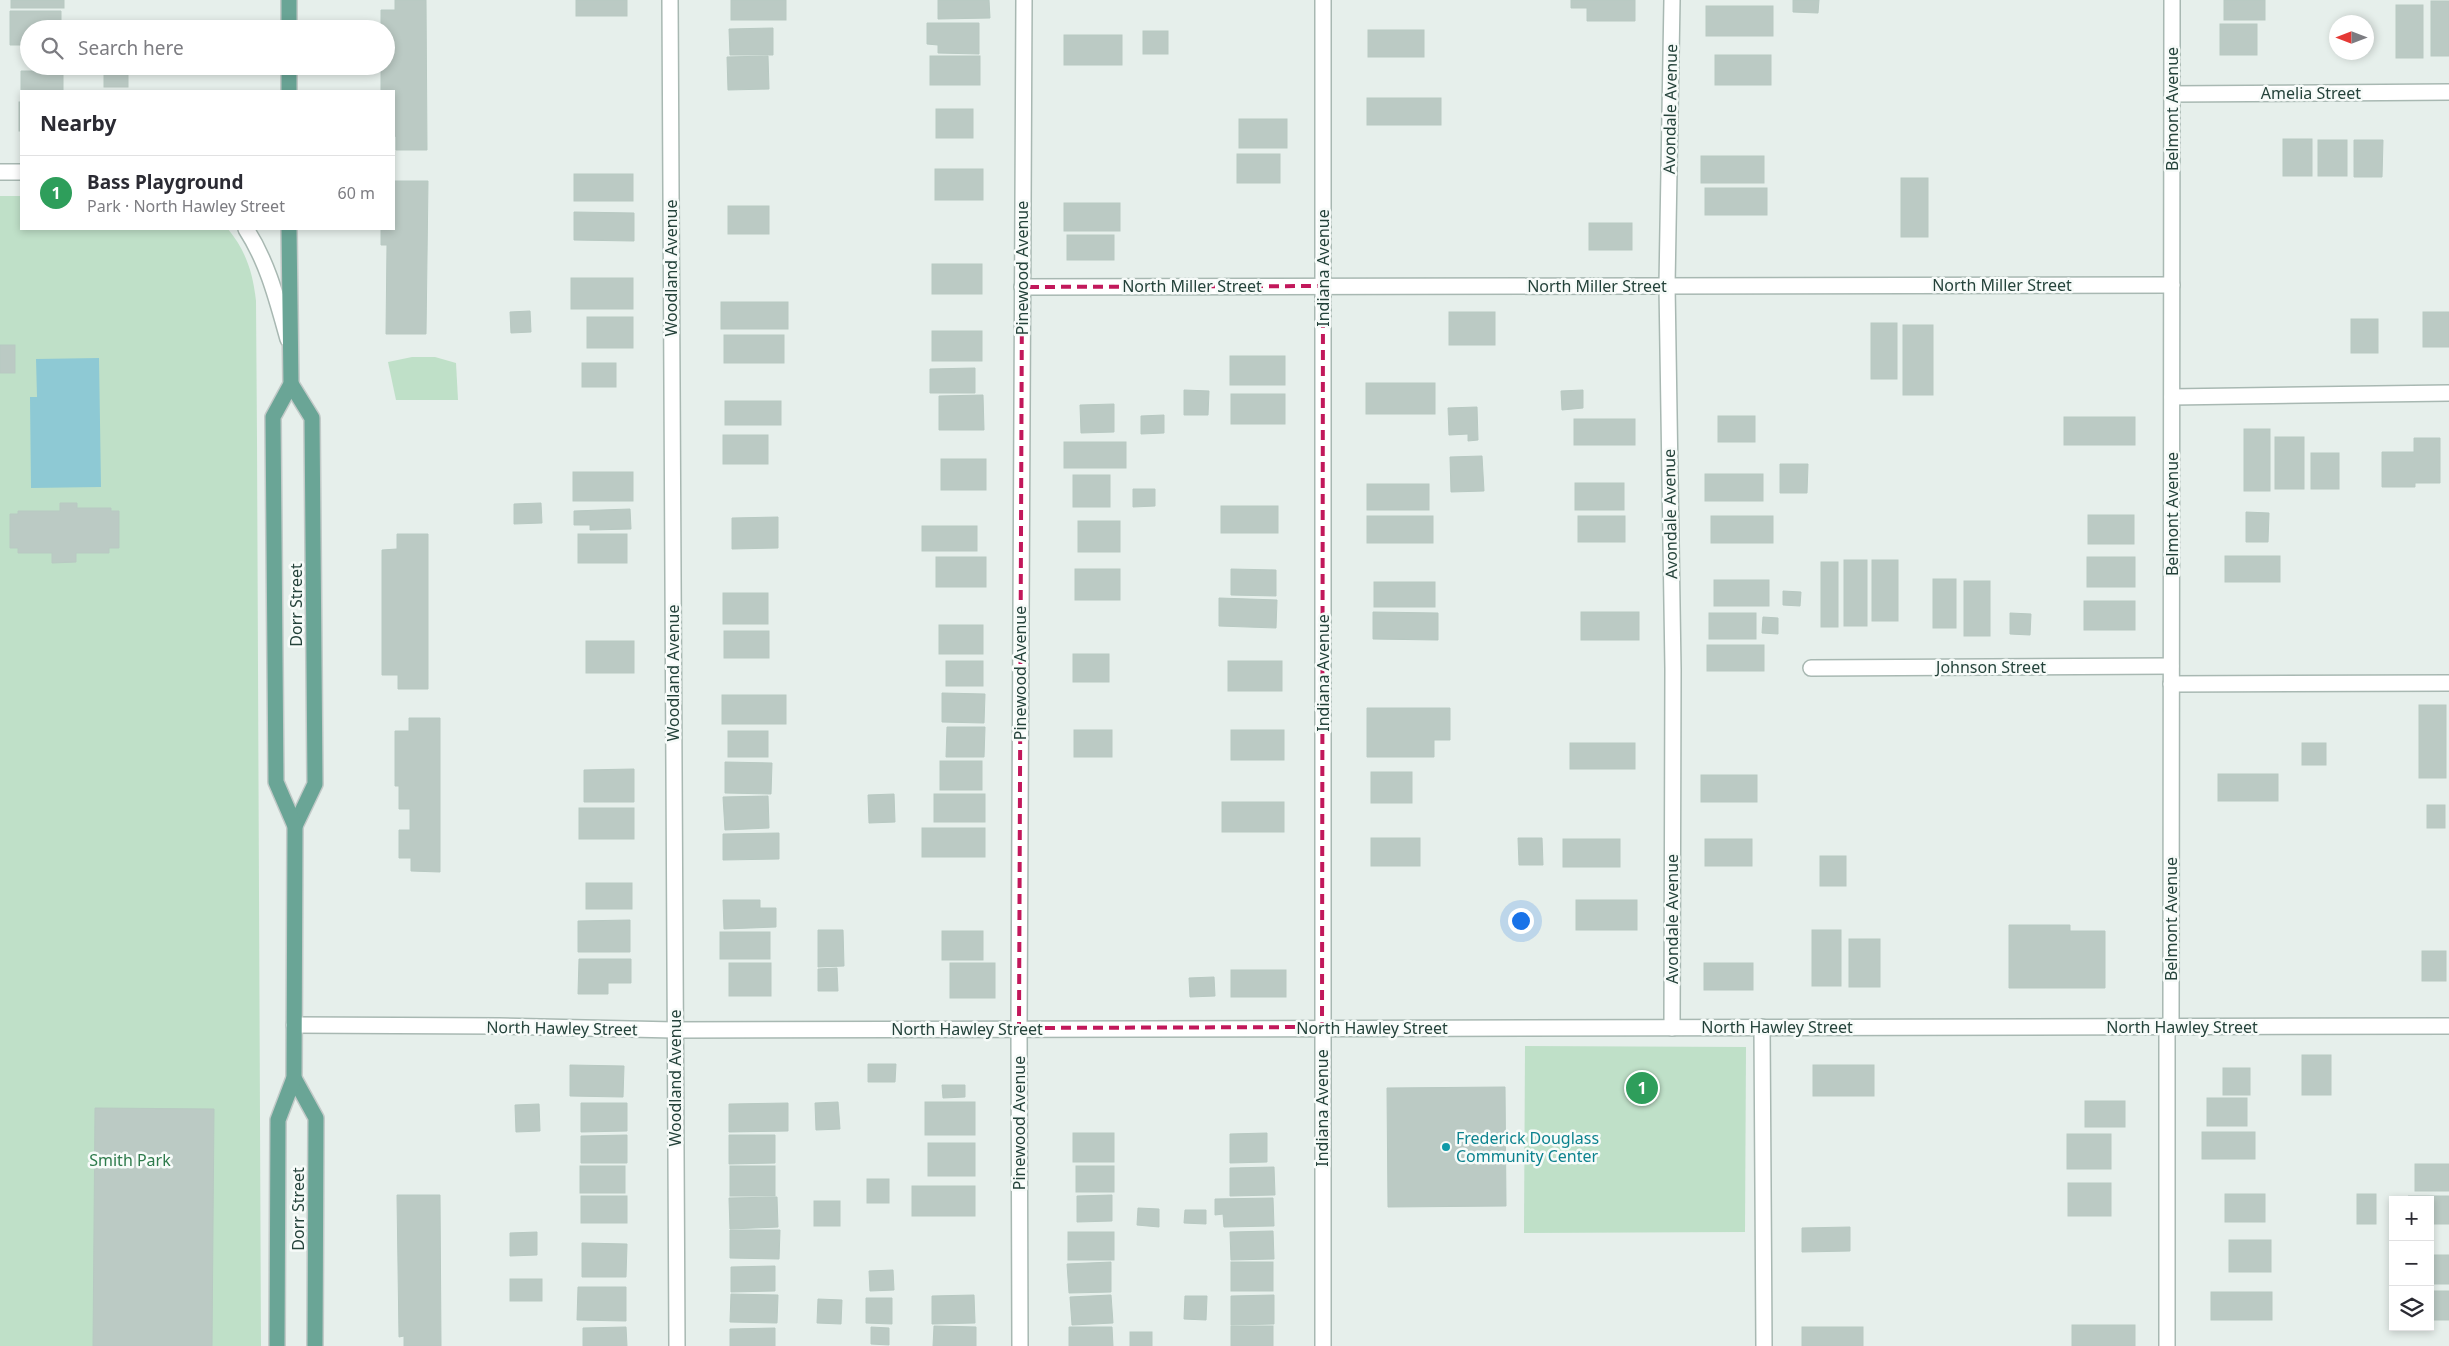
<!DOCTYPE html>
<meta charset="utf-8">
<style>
:root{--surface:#fff;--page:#f7f7f7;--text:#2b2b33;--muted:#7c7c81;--line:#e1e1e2;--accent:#d93025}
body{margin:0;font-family:"Noto Sans",sans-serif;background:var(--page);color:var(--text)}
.controls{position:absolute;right:15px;bottom:15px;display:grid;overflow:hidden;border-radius:0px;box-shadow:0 2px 8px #0003}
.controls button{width:45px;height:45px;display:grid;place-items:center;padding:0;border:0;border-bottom:1px solid var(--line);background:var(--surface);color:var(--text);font:25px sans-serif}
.compass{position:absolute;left:2329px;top:15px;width:45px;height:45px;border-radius:50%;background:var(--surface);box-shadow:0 2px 8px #0003;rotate:270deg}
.you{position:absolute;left:1520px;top:920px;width:18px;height:18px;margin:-12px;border:4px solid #fff;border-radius:50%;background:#1a73e8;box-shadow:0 0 0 8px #1a73e833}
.badge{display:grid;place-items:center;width:32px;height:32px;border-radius:50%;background:var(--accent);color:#fff;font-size:16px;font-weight:700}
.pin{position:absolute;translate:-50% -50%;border:2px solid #fff;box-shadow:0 1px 5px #0006}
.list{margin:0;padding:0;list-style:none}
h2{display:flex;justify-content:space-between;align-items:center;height:65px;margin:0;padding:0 20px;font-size:21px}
h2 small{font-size:16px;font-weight:400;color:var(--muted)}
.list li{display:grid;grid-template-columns:32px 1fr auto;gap:15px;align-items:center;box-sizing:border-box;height:75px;padding:0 20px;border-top:1px solid var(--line)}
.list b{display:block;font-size:19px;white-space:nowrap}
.list p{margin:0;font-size:16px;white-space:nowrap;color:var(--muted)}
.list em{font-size:16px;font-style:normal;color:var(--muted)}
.icon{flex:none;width:28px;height:28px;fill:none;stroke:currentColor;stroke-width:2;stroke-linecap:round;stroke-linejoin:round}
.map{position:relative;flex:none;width:2449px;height:1346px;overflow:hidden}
.search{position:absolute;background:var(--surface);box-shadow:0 2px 8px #0003;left:20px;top:20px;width:375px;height:55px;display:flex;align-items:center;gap:12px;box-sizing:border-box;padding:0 18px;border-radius:28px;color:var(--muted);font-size:19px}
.panel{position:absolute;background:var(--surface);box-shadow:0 2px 8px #0003;left:20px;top:90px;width:375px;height:140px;border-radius:0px}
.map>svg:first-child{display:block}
</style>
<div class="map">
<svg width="2449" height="1346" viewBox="0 0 2449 1346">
<rect width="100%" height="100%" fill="#e6efeb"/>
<!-- green -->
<g fill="#bfe0c8">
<path d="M0,196H21V229H228C246,251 253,273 256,301L257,440L261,1346H0Z"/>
<polygon points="412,357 435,357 456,363 458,400 396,400 388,362"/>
<polygon points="1525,1046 1746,1047 1745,1232 1524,1233"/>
</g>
<!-- water -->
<polygon fill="#8ec9d4" points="99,358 101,487 31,488 30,397 37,397 36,359"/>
<!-- building -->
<g fill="#bbcac4" stroke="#b8c9c2">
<rect x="11" y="0" width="53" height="8"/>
<polygon points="395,0 426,0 427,150 396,150 396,136 394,137 394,91 381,91 381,66 386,66 386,29 381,29 381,10 395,10"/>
<rect x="576" y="0" width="51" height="16"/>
<rect x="731" y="0" width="55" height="20"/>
<polygon points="938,0 989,0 990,18 938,19"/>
<polygon points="1571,0 1635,0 1635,21 1587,21 1587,8 1571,8"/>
<polygon points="1793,0 1819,0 1818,13 1793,12"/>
<rect x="2224" y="0" width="41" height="20"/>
<rect x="2431" y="1" width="18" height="55"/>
<rect x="2396" y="5" width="27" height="53"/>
<rect x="1706" y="6" width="67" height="30"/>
<polygon points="10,11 61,11 61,29 29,29 29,45 10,45"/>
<polygon points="927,23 979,23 979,54 938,53 938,45 927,44"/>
<rect x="2220" y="24" width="37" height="31"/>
<polygon points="773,28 773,55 730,55 729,29"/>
<rect x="1368" y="30" width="56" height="27"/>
<rect x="1143" y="31" width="25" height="23"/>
<rect x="1064" y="35" width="58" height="30"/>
<rect x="1715" y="55" width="56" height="30"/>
<polygon points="768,56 769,89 728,90 727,57"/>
<rect x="930" y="56" width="50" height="29"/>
<rect x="104" y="66" width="24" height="21"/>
<polygon points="21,71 63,71 63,91 21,91 21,97"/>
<rect x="1367" y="98" width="74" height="27"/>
<rect x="19" y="102" width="2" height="29"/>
<rect x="936" y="109" width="37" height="29"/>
<rect x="1239" y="119" width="48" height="29"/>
<rect x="2283" y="139" width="29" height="37"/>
<rect x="2318" y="140" width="29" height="36"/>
<polygon points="2354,140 2383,140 2382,177 2354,177"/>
<rect x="1237" y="154" width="43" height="29"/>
<rect x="1701" y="156" width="63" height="27"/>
<rect x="935" y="169" width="48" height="31"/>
<rect x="574" y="174" width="59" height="27"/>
<rect x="1901" y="178" width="27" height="59"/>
<polygon points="394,181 428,181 426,334 386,334 387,245 381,245 381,229 394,229"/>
<rect x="1705" y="188" width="62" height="27"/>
<rect x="1064" y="203" width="56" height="28"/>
<rect x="728" y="206" width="41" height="28"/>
<polygon points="574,212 634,213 634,241 574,240"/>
<rect x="1589" y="223" width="43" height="27"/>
<rect x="1067" y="235" width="47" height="25"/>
<rect x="932" y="264" width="50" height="30"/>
<rect x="571" y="278" width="62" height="31"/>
<rect x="721" y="302" width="67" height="27"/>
<polygon points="530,311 531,332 511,333 510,312"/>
<rect x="1449" y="312" width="46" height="33"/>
<rect x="2423" y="312" width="26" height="35"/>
<rect x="587" y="317" width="46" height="31"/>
<rect x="2351" y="319" width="27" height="34"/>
<rect x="1871" y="323" width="26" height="56"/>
<rect x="1903" y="325" width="30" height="70"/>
<rect x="932" y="331" width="50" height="30"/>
<rect x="724" y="335" width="60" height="28"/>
<rect x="0" y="345" width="15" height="28"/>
<rect x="1230" y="356" width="55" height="29"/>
<rect x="582" y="363" width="34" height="24"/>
<polygon points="975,368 975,393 930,393 930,369"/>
<rect x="1366" y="383" width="69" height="31"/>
<polygon points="1184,390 1209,391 1208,415 1184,415"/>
<polygon points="1583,390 1583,408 1562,410 1561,391"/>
<rect x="1231" y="394" width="54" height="30"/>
<polygon points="983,395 984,430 939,430 939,396"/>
<rect x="725" y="401" width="56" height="24"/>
<polygon points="1114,404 1114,432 1081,433 1080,405"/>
<polygon points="1477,407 1478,440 1468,441 1468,434 1449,435 1448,408"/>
<polygon points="1164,415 1164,433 1141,434 1141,416"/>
<rect x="1718" y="416" width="37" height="26"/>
<rect x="2064" y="417" width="71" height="28"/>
<rect x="1574" y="419" width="61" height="26"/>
<rect x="2244" y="429" width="26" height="62"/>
<rect x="723" y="435" width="45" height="29"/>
<rect x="2275" y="437" width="29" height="52"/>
<polygon points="2414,438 2440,438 2440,483 2415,483 2415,487 2382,487 2382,452 2414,452"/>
<rect x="1064" y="442" width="62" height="26"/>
<rect x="2311" y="453" width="28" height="36"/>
<polygon points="1482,456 1484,491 1451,492 1450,457"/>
<rect x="941" y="459" width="45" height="31"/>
<polygon points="1780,464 1808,464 1807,493 1780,493"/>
<rect x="573" y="472" width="60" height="29"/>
<rect x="1705" y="474" width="58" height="27"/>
<rect x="1073" y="475" width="37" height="32"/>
<rect x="1575" y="483" width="49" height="27"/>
<rect x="1367" y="484" width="62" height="26"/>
<polygon points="1133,489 1155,489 1155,506 1133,507"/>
<polygon points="60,503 77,503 77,508 111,508 111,511 119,511 119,548 109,548 109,553 76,553 76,562 52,563 52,553 18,553 18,548 10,548 10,514 18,514 18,511 60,511"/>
<polygon points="541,503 542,523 514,524 514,504"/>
<rect x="1221" y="506" width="57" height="27"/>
<polygon points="630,509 631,529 590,530 590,525 574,525 574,511"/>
<polygon points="2246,512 2269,513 2268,542 2246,542"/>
<rect x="2088" y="515" width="46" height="29"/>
<rect x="1367" y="516" width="66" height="27"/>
<rect x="1578" y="516" width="47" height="26"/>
<rect x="1711" y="516" width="62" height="27"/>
<polygon points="778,517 778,548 732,549 732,518"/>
<rect x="1078" y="521" width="42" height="31"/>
<rect x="922" y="526" width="55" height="25"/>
<polygon points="397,534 428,534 428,689 398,689 398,675 382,675 382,550 397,549"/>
<rect x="578" y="534" width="49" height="29"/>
<rect x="2225" y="556" width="55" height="26"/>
<rect x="936" y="557" width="50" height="30"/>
<rect x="2087" y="557" width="48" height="30"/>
<rect x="1844" y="560" width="23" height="66"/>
<rect x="1872" y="560" width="26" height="61"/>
<rect x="1821" y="562" width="17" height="65"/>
<rect x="1075" y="569" width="45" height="31"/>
<polygon points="1231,569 1276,570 1276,596 1231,595"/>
<rect x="1933" y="579" width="23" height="49"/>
<rect x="1714" y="580" width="55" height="26"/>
<rect x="1964" y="581" width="26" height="55"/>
<rect x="1374" y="582" width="61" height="25"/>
<polygon points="1783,591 1801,592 1800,606 1783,605"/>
<rect x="723" y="593" width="45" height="31"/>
<polygon points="1219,598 1277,600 1276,628 1219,626"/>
<rect x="2084" y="601" width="51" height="29"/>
<polygon points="1373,612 1438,613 1438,640 1373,639"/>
<rect x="1581" y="612" width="58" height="28"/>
<rect x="1709" y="613" width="47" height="26"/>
<polygon points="2010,613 2031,614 2030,635 2010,634"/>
<polygon points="1763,617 1778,618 1778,634 1762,633"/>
<rect x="939" y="625" width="44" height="29"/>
<rect x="724" y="631" width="45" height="27"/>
<rect x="586" y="641" width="48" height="32"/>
<rect x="1707" y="645" width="57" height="26"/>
<rect x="1073" y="654" width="36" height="28"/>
<rect x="946" y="661" width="37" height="25"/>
<rect x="1228" y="661" width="54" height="30"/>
<polygon points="942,693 985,694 984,723 942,722"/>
<rect x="722" y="695" width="64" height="29"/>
<rect x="2419" y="705" width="27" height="73"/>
<polygon points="1367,708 1450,708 1450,740 1434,740 1434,757 1367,757"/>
<polygon points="409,718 440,718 440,872 411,871 411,858 399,858 399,830 410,830 410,809 399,809 399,786 395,786 395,731 409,731"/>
<polygon points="947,727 985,727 984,757 946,757"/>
<rect x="1074" y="730" width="38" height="27"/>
<rect x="1231" y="730" width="53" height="30"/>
<rect x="728" y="731" width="40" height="26"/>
<rect x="1570" y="743" width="65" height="26"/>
<rect x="2302" y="743" width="24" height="22"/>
<rect x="940" y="761" width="42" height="29"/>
<polygon points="725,762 772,763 771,794 725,793"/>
<polygon points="634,769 634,802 584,802 584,770"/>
<rect x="1371" y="772" width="41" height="31"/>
<rect x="2218" y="774" width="60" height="27"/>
<rect x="1701" y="775" width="56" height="27"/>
<polygon points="894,794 895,822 869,823 868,795"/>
<rect x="934" y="794" width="51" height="28"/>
<polygon points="768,796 769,828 725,830 723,797"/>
<rect x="1222" y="802" width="62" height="30"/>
<rect x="2427" y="805" width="18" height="23"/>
<rect x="579" y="808" width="55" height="31"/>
<rect x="922" y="828" width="63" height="29"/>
<polygon points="779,833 779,859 723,860 723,834"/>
<rect x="1371" y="838" width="49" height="28"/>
<polygon points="1518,838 1542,838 1543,865 1519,865"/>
<rect x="1563" y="839" width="57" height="28"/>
<rect x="1705" y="839" width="47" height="27"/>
<rect x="1820" y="856" width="26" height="30"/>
<rect x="586" y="883" width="46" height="26"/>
<polygon points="723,900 760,900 760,908 776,908 776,927 724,929"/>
<rect x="1576" y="900" width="61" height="30"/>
<polygon points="630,920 630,952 578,952 578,921"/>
<polygon points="2009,925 2070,925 2070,931 2105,931 2105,988 2009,988"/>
<polygon points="818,930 843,930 844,966 818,967"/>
<rect x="1812" y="930" width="29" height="56"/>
<rect x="942" y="931" width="41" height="29"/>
<rect x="720" y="932" width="50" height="27"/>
<rect x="1849" y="939" width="31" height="48"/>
<rect x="2422" y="951" width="24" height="30"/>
<polygon points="579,959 631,959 631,983 608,983 608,994 578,994"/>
<rect x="729" y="963" width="42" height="33"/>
<rect x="950" y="963" width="45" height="35"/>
<rect x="1704" y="963" width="49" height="27"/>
<polygon points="837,968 838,991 818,991 818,969"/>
<rect x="1231" y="970" width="55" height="27"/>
<polygon points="1214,977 1215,996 1190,997 1189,978"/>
<rect x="2302" y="1055" width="29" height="40"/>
<polygon points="868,1064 896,1064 895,1082 868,1082"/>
<polygon points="570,1065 624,1066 623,1097 570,1096"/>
<rect x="1813" y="1065" width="61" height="31"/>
<rect x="2223" y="1068" width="27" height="27"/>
<polygon points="942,1085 965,1085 965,1097 943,1098"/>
<polygon points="1505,1087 1506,1206 1388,1207 1387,1088"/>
<rect x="2207" y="1098" width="40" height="28"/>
<rect x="2085" y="1101" width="40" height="26"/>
<polygon points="838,1102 840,1129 816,1130 815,1103"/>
<rect x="925" y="1102" width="50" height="33"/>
<polygon points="581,1103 627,1103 627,1131 581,1132"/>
<polygon points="788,1103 788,1131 729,1132 729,1104"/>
<polygon points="539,1104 540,1131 516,1132 515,1105"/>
<polygon points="95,1108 214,1109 212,1346 93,1346"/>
<rect x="2202" y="1132" width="53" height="27"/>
<rect x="1073" y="1133" width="41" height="29"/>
<polygon points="1267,1133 1267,1162 1230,1163 1230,1134"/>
<rect x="2067" y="1134" width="44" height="35"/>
<polygon points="627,1135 627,1163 581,1163 581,1136"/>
<polygon points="729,1135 775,1135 775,1163 729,1164"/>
<rect x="928" y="1143" width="47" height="33"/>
<rect x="2415" y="1164" width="34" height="27"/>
<rect x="580" y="1166" width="45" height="27"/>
<rect x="730" y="1166" width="45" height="30"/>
<rect x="1076" y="1166" width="38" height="26"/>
<polygon points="1274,1167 1275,1195 1230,1196 1230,1168"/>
<rect x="867" y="1179" width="22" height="24"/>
<rect x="2068" y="1183" width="43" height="33"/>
<rect x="912" y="1186" width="63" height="30"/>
<rect x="2225" y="1194" width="40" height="28"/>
<rect x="2357" y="1194" width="19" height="30"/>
<polygon points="397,1195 440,1195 441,1346 404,1346 404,1336 399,1337"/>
<polygon points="1112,1195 1112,1221 1077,1222 1077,1196"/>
<rect x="581" y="1196" width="46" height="27"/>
<polygon points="2408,1196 2449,1196 2449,1224 2430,1224 2430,1200 2408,1200"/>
<polygon points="777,1197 778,1227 730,1229 729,1198"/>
<polygon points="1273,1198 1274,1226 1224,1227 1223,1214 1215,1215 1215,1199"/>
<rect x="814" y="1201" width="26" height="25"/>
<polygon points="1138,1208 1159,1209 1159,1227 1137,1225"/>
<polygon points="1185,1210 1206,1210 1206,1224 1184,1223"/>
<polygon points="1850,1227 1850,1251 1802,1252 1802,1228"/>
<polygon points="730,1230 780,1230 779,1259 730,1258"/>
<polygon points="1273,1231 1274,1259 1231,1260 1230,1232"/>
<polygon points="537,1232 537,1255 510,1256 510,1233"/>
<rect x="1068" y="1232" width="46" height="28"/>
<rect x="2229" y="1240" width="42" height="32"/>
<polygon points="582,1243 627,1244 626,1277 582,1277"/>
<rect x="2431" y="1255" width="18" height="29"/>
<polygon points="1111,1262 1111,1292 1069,1293 1067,1264"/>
<rect x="1231" y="1262" width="42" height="29"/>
<polygon points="775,1266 775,1291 731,1292 731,1267"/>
<polygon points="893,1270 894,1290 870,1291 869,1271"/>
<rect x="510" y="1279" width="32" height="22"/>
<polygon points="578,1287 626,1287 626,1321 577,1320"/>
<rect x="2430" y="1291" width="19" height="29"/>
<rect x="2211" y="1292" width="61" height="28"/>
<polygon points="731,1294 778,1295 777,1323 730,1322"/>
<polygon points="974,1295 975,1323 932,1324 932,1296"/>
<polygon points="1111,1295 1113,1323 1072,1325 1070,1297"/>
<polygon points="1274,1295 1274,1324 1231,1325 1231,1296"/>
<polygon points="1185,1296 1207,1296 1206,1320 1184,1319"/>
<polygon points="866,1298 892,1298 892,1324 866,1323"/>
<polygon points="818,1299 842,1300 841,1324 817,1323"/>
<rect x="2072" y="1325" width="63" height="21"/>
<polygon points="934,1326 976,1327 976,1346 933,1346"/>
<rect x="1231" y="1326" width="42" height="20"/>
<polygon points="626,1327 627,1346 583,1346 583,1328"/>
<polygon points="871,1327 889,1328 889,1345 871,1344"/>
<polygon points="1069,1327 1112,1327 1113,1346 1069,1346"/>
<rect x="1802" y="1327" width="61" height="19"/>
<polygon points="775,1328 775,1346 730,1346 730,1329"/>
<rect x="1130" y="1332" width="22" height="14"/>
</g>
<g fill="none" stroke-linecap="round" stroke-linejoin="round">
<defs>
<g id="minor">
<polyline points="670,0 677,1346"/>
<polyline points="1323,0 1323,1346"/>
<polyline points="1672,0 1667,285 1673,669 1672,1028"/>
<polyline points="2172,94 2449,92"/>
<polyline points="0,172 21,172"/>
<path d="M246,229C268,263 277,300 288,339"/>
<polyline points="1022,287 2172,285"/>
<polyline points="2172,397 2449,393"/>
<polyline points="1811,668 2171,666"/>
<polyline points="2171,684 2449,683"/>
<polyline points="294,1025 499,1026 674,1030 2449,1026"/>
<polyline points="1762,1027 1764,1346"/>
<polyline points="2167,1027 2167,1346"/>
<polyline points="2171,1027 2172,0"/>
<polyline points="1020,1346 1019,1028 1024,0"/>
</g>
<g id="major">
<polyline points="289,0 289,29"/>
<polyline points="289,66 289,91"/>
<polyline points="291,384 312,418 315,784 295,826"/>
<polyline points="294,1078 316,1118 315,1346"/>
<polyline points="277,1346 278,1120 294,1078 295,826 276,782 273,417 291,384 289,229"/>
</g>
</defs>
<!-- minor casing -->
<use href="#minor" stroke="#a8b8b2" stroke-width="18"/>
<!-- major casing -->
<use href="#major" stroke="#c2cac8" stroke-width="18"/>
<!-- minor -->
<use href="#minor" stroke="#fff" stroke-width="15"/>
<!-- major -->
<use href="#major" stroke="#6aa596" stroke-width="15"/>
</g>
<!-- marked area -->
<path fill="none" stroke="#c2185b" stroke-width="4" stroke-dasharray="10 6" stroke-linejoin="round" d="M1323,286L1322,1027L1019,1028L1022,287Z"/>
<!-- markers -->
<circle fill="#0f9aa8" stroke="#f7fbf9" stroke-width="2" cx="1446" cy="1147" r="5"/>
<g text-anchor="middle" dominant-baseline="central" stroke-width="5" stroke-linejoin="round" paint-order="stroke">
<!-- street labels -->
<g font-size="16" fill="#24423a" stroke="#f7fbf9">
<text x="2311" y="93">Amelia Street</text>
<text transform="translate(1670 109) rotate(-89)">Avondale Avenue</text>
<text transform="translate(2172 109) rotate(-90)">Belmont Avenue</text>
<text transform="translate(671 268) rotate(-90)">Woodland Avenue</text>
<text transform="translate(1022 268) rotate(-90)">Pinewood Avenue</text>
<text transform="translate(1323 268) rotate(-90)">Indiana Avenue</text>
<text x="2002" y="285">North Miller Street</text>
<text x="1192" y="286">North Miller Street</text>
<text x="1597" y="286">North Miller Street</text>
<text transform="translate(1670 514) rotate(-91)">Avondale Avenue</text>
<text transform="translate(2172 514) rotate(-90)">Belmont Avenue</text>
<text transform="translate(296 605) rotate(-90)">Dorr Street</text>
<text x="1991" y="667">Johnson Street</text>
<text transform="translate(673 673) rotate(-90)">Woodland Avenue</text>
<text transform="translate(1020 673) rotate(-90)">Pinewood Avenue</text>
<text transform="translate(1323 673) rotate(-90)">Indiana Avenue</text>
<text transform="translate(1672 919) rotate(-90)">Avondale Avenue</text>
<text transform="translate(2171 919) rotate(-90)">Belmont Avenue</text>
<text x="1777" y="1027">North Hawley Street</text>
<text x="2182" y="1027">North Hawley Street</text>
<text transform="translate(562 1028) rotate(1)">North Hawley Street</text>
<text x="1372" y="1028">North Hawley Street</text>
<text x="967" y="1029">North Hawley Street</text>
<text transform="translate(675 1078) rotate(-90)">Woodland Avenue</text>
<text transform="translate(1322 1108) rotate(-90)">Indiana Avenue</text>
<text transform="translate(1019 1123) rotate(-90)">Pinewood Avenue</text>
<text transform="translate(298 1209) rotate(-90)">Dorr Street</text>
</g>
<!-- culture labels -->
<g font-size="16" fill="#0d838f" stroke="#f7fbf9" text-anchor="start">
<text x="1456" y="1138">Frederick Douglass<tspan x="1456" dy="18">Community Center</tspan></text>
</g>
<!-- park labels -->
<g font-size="16" fill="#2d7a4b" stroke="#f7fbf9">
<text x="130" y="1160">Smith Park</text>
</g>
</g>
</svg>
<div class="controls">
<button>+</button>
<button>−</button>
<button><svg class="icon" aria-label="layers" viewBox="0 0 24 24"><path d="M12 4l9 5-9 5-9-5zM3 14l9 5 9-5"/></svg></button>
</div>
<svg class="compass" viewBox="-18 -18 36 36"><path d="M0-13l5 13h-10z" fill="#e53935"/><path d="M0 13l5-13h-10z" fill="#7c7c81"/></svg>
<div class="you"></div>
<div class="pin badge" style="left:1642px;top:1088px;background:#2e9e5b">1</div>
<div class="search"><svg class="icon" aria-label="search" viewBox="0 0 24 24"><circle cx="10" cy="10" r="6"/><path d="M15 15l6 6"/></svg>Search here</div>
<section class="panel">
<h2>Nearby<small></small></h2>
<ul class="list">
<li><span class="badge" style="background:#2e9e5b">1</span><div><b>Bass Playground</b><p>Park · North Hawley Street</p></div><em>60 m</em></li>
</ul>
</section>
</div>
